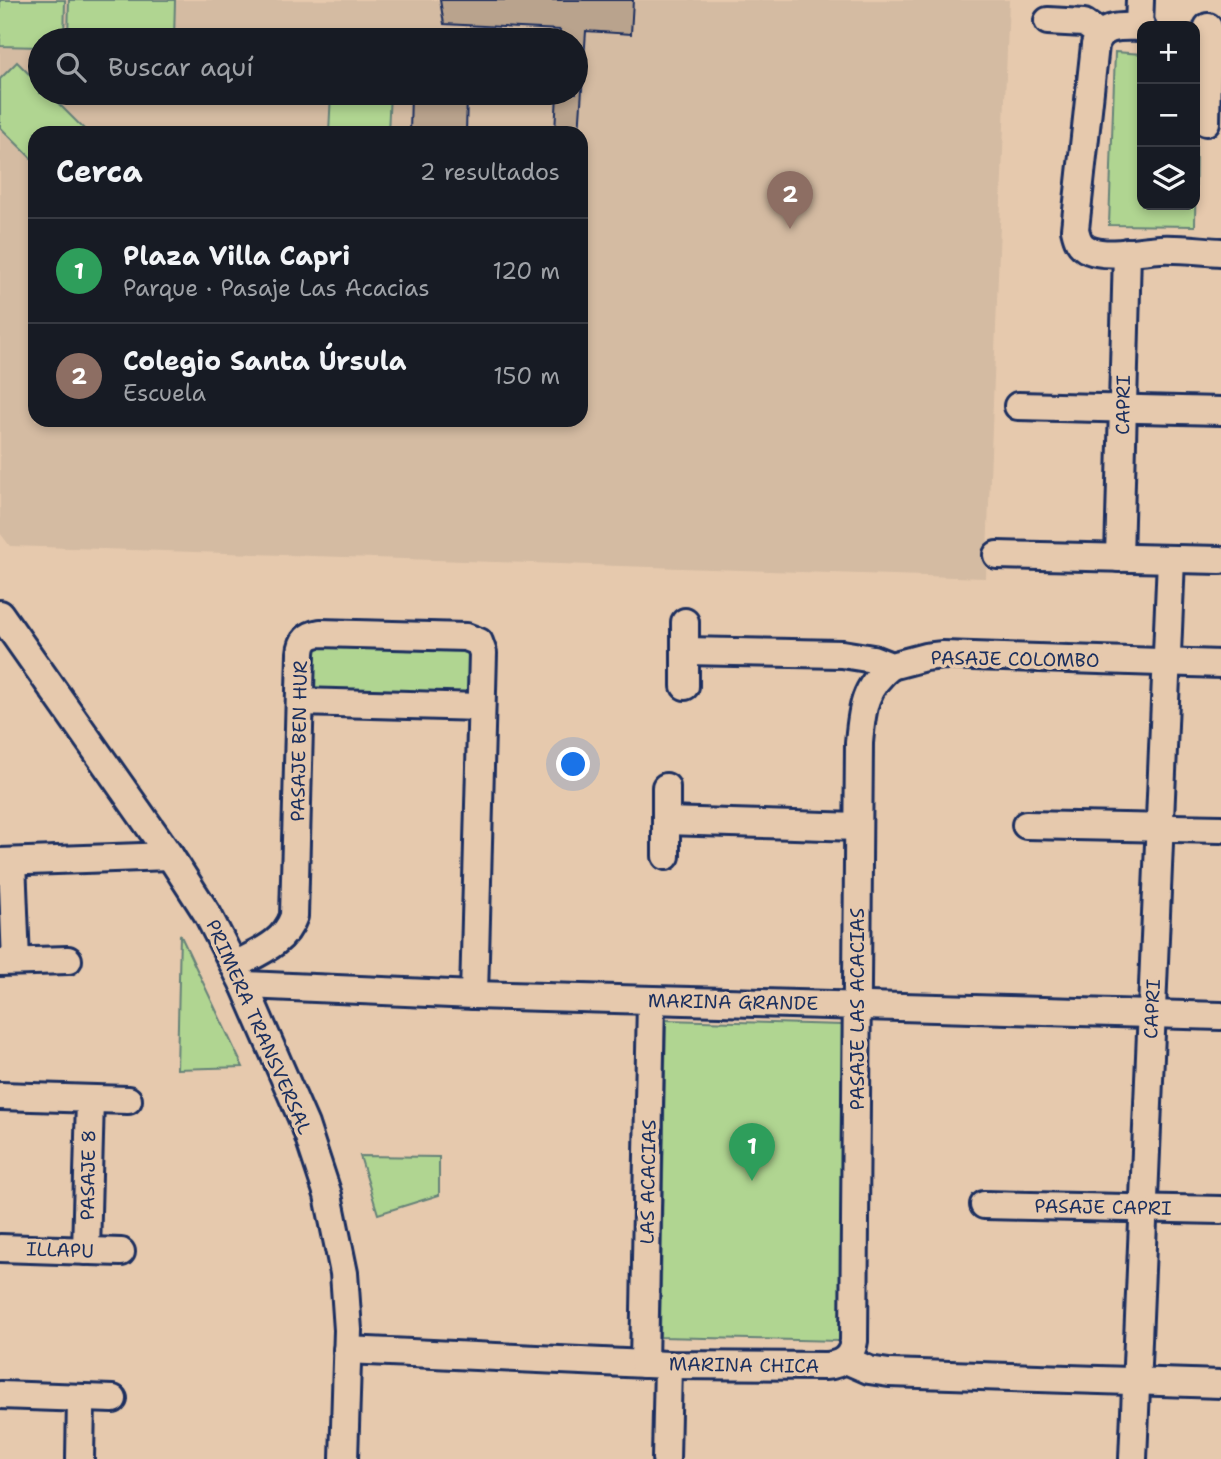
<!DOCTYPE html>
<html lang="es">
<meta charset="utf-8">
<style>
:root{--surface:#171b24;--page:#242831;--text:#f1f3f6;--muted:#9ea1a6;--line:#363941;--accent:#919bb2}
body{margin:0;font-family:"Shantell Sans",sans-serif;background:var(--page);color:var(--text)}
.controls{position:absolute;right:21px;top:21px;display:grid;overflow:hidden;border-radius:14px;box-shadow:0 4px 10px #0003}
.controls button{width:63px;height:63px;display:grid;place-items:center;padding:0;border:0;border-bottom:2px solid var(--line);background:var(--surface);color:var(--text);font:35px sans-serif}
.you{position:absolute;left:574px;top:765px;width:24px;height:24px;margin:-18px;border:5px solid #fff;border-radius:50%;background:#1a73e8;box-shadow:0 0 0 10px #1a73e833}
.badge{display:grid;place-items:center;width:46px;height:46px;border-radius:50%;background:var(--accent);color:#fff;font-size:23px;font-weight:700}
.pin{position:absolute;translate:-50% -58px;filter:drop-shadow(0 2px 4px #0008)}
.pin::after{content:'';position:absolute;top:37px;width:24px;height:21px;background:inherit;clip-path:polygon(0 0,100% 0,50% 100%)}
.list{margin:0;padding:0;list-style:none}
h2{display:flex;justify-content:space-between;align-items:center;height:91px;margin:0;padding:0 28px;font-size:30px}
h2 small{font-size:23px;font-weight:400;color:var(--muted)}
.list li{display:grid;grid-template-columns:46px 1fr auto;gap:21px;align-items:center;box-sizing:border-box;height:105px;padding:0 28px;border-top:2px solid var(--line)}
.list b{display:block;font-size:26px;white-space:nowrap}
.list p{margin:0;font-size:23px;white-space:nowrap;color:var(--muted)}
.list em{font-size:23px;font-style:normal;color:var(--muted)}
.icon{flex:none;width:38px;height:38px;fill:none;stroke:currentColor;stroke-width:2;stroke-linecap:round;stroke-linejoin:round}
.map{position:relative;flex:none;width:1221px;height:1459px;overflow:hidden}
.search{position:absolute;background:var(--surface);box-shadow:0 4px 10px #0003;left:28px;top:28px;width:560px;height:77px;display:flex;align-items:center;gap:18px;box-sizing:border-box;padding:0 24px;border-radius:38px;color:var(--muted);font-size:26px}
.panel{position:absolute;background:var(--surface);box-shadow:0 4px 10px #0003;left:28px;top:126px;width:560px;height:301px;border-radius:21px}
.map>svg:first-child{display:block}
</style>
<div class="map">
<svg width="1221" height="1459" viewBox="0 0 1221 1459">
<rect width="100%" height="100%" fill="#e6c9ad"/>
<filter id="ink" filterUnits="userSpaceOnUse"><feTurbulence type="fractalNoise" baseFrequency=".0143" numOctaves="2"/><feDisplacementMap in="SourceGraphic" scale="14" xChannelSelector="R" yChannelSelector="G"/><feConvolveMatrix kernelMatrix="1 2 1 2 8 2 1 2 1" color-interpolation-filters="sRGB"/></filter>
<g filter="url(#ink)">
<!-- built -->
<path fill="#d4bba2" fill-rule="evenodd" d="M0,0H1009L986,578L10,546L0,533ZM40,40H576V93H40ZM35,133H581V420H35Z"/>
<!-- green -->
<g fill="#b0d591" stroke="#668278" stroke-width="2">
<polygon points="0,0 65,0 64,40 40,40 40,47 0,46"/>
<polygon points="69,0 175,0 174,40 68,40"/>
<polygon points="1115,52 1142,54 1142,205 1195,205 1195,57 1197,57 1195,226 1109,225"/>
<polygon points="17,62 40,85 40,93 48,93 88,133 35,133 35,162 0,127 0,79"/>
<polygon points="331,93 390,93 388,133 329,133"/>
<polygon points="309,645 476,648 474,695 318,695 308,689"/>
<polygon points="180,934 243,1067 177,1069"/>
<polygon points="666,1020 842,1025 840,1341 660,1337"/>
<polygon points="360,1156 439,1157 439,1195 378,1214"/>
</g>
<!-- building -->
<g fill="#b9a38d" stroke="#1b2f5e" stroke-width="2">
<polygon points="440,0 633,0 631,34 586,31 579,133 555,133 557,93 576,93 576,40 559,40 560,30 444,24"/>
<polygon points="411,94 467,96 466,133 410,133"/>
</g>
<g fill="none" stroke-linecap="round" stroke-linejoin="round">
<defs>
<g id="minor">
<polyline points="1048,21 1084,23 1100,34"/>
<polyline points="1139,27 1140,0"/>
<path d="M1142,27C1124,27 1102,23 1095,45L1075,229C1077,238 1079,246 1089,250C1109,258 1140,250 1160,249C1180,248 1201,251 1221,252"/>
<polyline points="1206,122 1208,27"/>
<polyline points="1018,406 1221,411"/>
<polyline points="997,555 1221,560"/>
<polyline points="1119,558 1127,252"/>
<polyline points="0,614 170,856 208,915 244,985 305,1125 328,1195 344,1273 348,1330 344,1459"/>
<polyline points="685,651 842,654 873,659 891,666 925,657 943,655 1221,664"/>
<polyline points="685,686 685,622"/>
<polyline points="300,702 481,707"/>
<polyline points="666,821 858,827"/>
<polyline points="1026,825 1221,829"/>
<polyline points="666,856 666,787"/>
<polyline points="0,862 170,856"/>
<polyline points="12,862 16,961"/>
<polyline points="0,962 68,960"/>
<path d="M235,965C259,952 284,944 294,916L301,653C302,640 307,635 320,633L466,637L479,642L483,653L474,995"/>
<polyline points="244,985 474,995 1221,1016"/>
<polyline points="0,1096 128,1100"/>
<polyline points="984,1205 1221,1210"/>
<polyline points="0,1248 121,1252"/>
<polyline points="86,1251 90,1099"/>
<path d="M347,1350L668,1365L825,1366C842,1365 852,1357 854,1341L859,743C862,710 863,688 891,666"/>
<polyline points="846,1360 869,1370 889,1373 1221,1384"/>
<polyline points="644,1364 651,1000"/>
<polyline points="0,1395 113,1399"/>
<polyline points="80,1459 81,1398"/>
<polyline points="666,1459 668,1365"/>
<polyline points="1133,1459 1171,559"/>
</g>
</defs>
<!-- minor casing -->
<use href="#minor" stroke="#1b2f5e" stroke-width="32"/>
<!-- minor -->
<use href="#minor" stroke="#e6c9ad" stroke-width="26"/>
</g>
</g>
<g text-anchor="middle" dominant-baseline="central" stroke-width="7" stroke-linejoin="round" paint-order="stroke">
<!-- street labels -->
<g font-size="19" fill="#1b2f5e" stroke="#e6c9ad">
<text transform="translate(1123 405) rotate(-89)">CAPRI</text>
<text transform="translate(1015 659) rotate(1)">PASAJE COLOMBO</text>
<text transform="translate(299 741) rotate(-89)">PASAJE BEN HUR</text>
<text transform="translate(733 1002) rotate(1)">MARINA GRANDE</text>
<text transform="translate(857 1009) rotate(-90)">PASAJE LAS ACACIAS</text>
<text transform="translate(1152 1009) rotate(-87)">CAPRI</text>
<text transform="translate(259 1027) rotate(66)">PRIMERA TRANSVERSAL</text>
<text transform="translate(88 1175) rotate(-89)">PASAJE 8</text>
<text transform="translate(648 1182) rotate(-89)">LAS ACACIAS</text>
<text transform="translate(1103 1207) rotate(1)">PASAJE CAPRI</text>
<text transform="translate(60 1250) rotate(2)">ILLAPU</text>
<text transform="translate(744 1365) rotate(1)">MARINA CHICA</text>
</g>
</g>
</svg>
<div class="controls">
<button>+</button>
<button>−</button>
<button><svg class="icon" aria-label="layers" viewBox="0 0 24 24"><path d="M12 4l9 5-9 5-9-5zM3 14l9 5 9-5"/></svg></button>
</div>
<div class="you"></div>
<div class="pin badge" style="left:752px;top:1181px;background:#2e9e5b">1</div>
<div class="pin badge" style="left:790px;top:229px;background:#8d6e63">2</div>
<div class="search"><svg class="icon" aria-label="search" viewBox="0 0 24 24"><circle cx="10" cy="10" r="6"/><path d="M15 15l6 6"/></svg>Buscar aquí</div>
<section class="panel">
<h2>Cerca<small>2 resultados</small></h2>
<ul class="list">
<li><span class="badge" style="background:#2e9e5b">1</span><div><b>Plaza Villa Capri</b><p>Parque · Pasaje Las Acacias</p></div><em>120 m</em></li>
<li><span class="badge" style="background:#8d6e63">2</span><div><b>Colegio Santa Úrsula</b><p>Escuela</p></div><em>150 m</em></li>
</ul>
</section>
</div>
